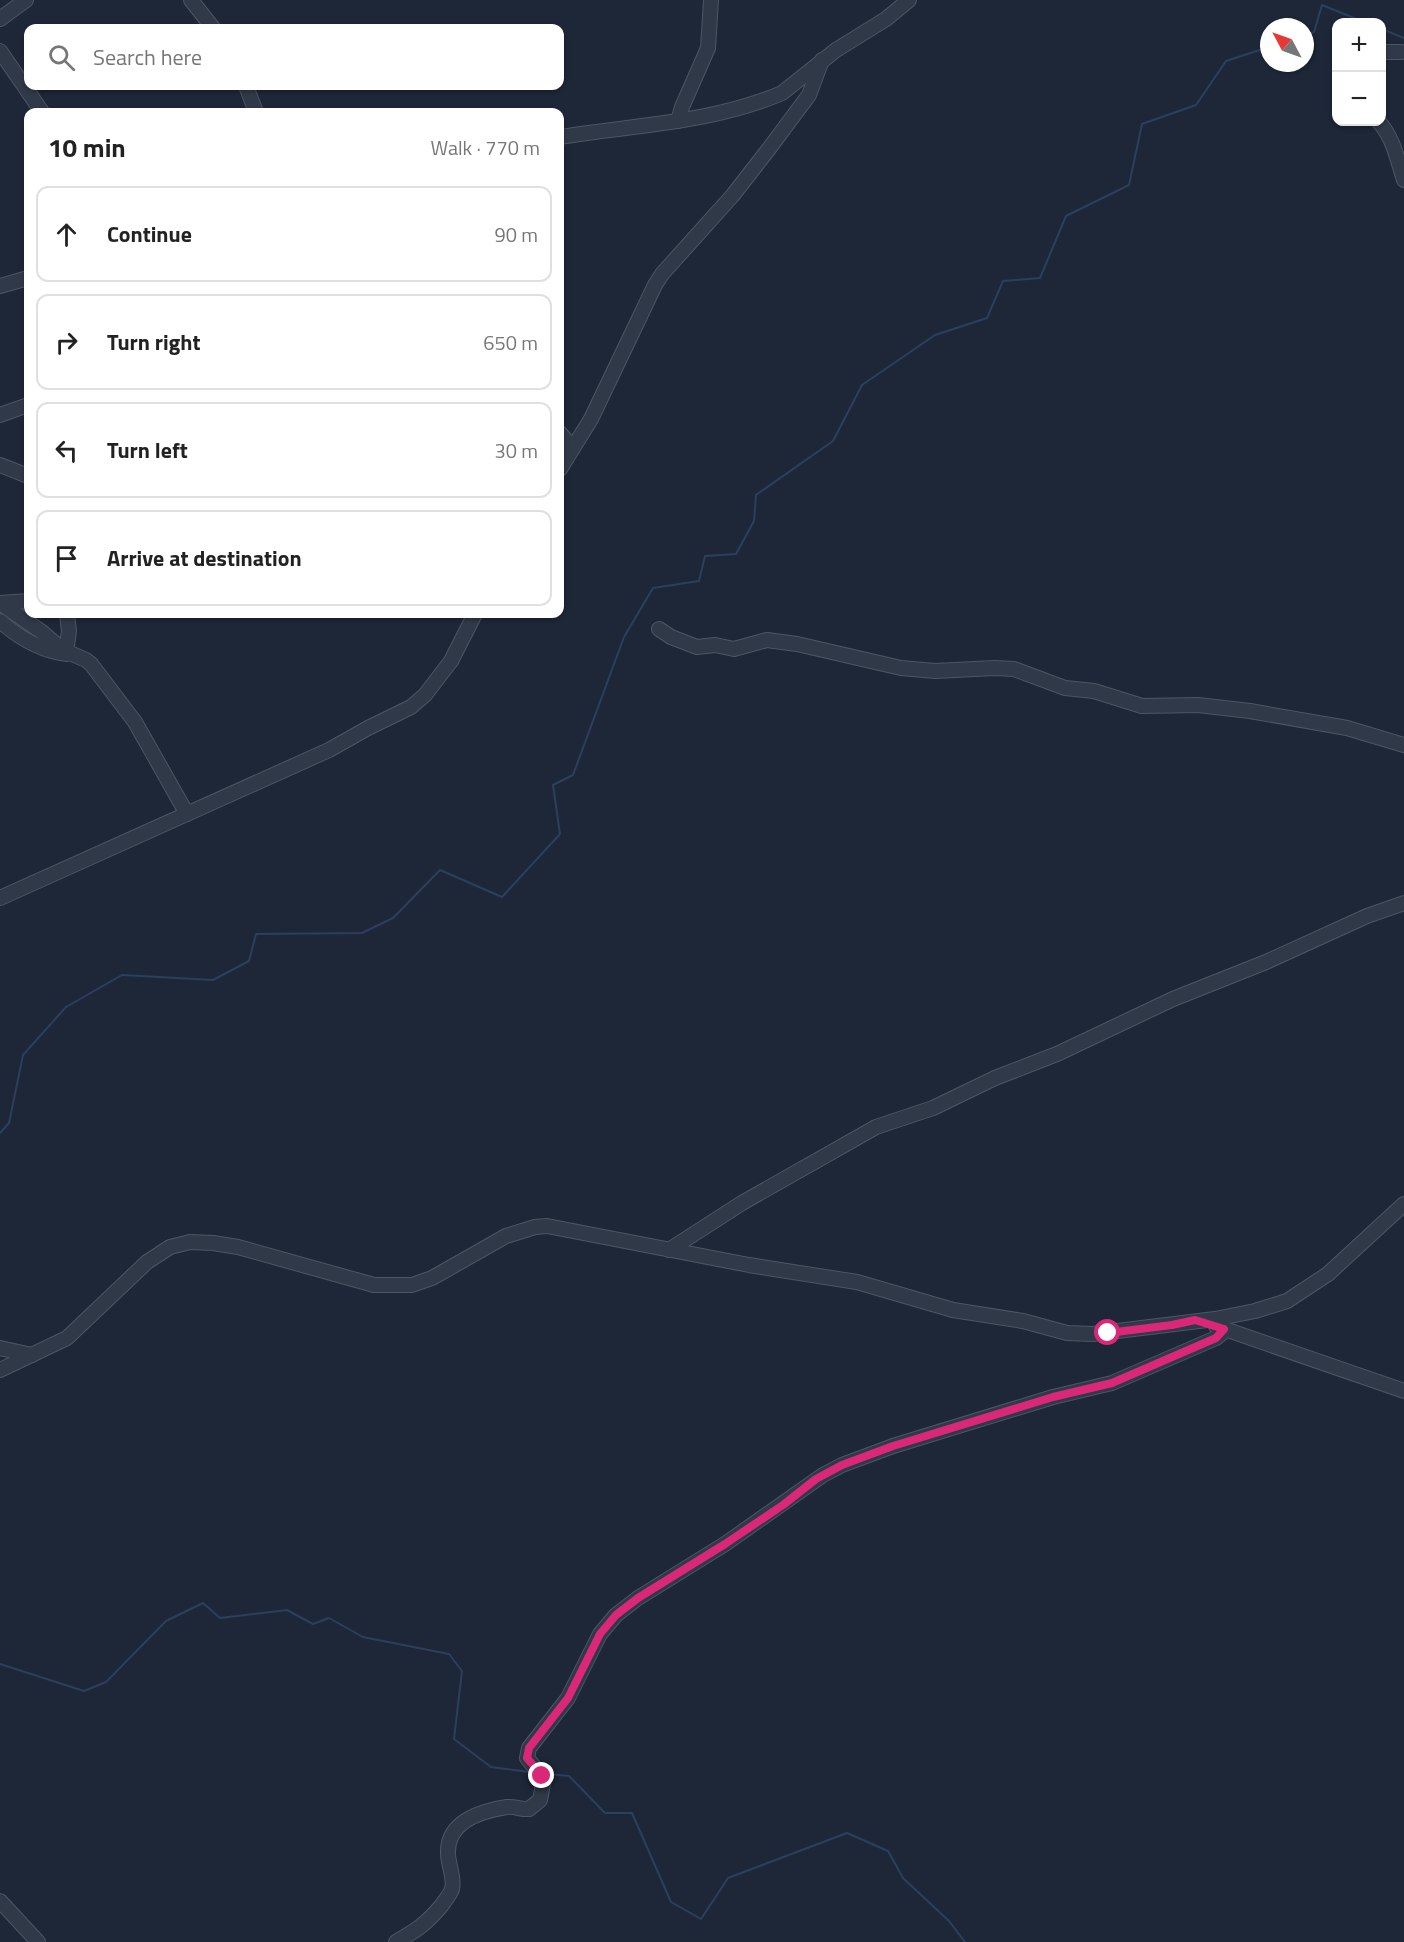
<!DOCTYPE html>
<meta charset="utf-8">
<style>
:root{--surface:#fff;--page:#f2f2f2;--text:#222;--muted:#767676;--line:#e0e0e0}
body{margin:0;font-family:"Titillium Web",sans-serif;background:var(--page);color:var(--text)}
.controls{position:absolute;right:18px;top:18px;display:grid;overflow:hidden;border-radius:12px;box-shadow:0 2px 4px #0004}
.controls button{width:54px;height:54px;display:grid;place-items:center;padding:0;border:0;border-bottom:2px solid var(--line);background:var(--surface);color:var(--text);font:30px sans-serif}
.compass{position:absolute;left:1260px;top:18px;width:54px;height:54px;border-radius:50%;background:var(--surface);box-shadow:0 2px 4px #0004;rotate:311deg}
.stop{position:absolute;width:18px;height:18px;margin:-14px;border:4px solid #db2777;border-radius:50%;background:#fff}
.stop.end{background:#db2777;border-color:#fff;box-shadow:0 2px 6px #0008}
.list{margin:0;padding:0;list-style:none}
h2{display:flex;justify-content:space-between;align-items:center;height:78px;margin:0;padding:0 24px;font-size:26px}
h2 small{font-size:20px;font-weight:400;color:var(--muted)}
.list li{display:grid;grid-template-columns:39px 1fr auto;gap:18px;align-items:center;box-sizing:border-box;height:96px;margin:0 12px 12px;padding:0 12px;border:2px solid var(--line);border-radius:12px}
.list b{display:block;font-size:22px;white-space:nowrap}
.list em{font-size:20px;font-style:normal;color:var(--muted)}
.icon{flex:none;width:33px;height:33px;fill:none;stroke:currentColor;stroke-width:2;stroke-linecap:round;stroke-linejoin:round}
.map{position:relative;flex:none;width:1404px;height:1942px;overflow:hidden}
.search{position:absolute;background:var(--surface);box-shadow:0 2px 4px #0004;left:24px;top:24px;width:540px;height:66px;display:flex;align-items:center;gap:15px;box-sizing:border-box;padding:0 21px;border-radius:12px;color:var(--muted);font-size:22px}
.panel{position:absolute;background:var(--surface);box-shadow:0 2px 4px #0004;left:24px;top:108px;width:540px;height:510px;border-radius:12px}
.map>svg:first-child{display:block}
</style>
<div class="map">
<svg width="1404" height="1942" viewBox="0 0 1404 1942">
<rect width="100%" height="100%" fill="#1d2737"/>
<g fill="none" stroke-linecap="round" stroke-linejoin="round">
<!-- stream -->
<g stroke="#2c3f5e" stroke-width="2">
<polyline points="1382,29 1404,38"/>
<polyline points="1305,35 1314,32 1322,5 1364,22"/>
<polyline points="0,1133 9,1123 23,1055 66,1007 122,975 213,980 249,961 256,934 362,933 393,918 440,870 502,897 560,834 553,785 573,775 624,637 653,588 699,581 705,556 736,554 754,521 756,495 833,441 862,385 935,335 987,318 1003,281 1040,278 1066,216 1129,185 1142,124 1196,105 1226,61 1269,47"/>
<polyline points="0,1664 84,1691 106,1682 166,1621 203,1603 220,1618 287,1610 313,1624 329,1618 363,1637 449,1654 462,1671 454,1739 491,1767 530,1772"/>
<polyline points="548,1774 569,1776 605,1813 632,1813 671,1902 701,1919 728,1878 847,1833 888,1851 903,1878 949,1921 965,1942"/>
</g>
<defs>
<g id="minor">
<polyline points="191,0 213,28"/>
<polyline points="0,19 26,0"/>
<polyline points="0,51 42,112"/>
<polyline points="1382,52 1401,52"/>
<polyline points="246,86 256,112"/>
<polyline points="678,121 682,107 708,48 711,0"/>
<path d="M1379,122C1394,139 1397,159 1404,180"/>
<path d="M560,137C634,125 712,123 782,93L836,50L886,19L909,0"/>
<polyline points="0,286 28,278"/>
<polyline points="0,415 28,405"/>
<polyline points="560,433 573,448"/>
<polyline points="0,465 28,476"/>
<polyline points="560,469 591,419 655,285 662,274 733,195 768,150 809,95 822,60"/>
<polyline points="0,603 42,632 63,650 86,660 91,664 135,722 187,814"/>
<polyline points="0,603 28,601"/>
<path d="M0,621C19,638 41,651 67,654"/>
<polyline points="659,629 671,637 697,647 715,645 734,649 767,640 797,644 901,668 935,671 995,668 1014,669 1065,688 1094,691 1142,706 1198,705 1250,711 1347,728 1404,745"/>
<polyline points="66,652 69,631 67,614"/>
<polyline points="0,898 329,750 368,728 411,707 425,695 451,661 475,614"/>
<polyline points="669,1250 742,1203 876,1127 933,1108 995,1078 1057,1054 1173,999 1266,962 1367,916 1404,903"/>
<polyline points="1216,1326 1404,1391"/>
<polyline points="0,1348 32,1355"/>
<polyline points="0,1370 67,1338 147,1262 170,1247 190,1242 213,1243 238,1247 374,1285 412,1285 432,1278 506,1236 535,1227 547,1226 749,1265 857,1282 953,1310 1023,1321 1067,1333 1093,1334 1215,1319 1255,1311 1287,1301 1328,1274 1404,1204"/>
<polyline points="0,1901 38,1942"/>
<path d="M396,1942C417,1930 426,1924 442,1905C445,1900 450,1895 452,1889C455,1879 448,1864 448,1853C447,1822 480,1811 507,1807C515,1806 522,1810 529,1809L540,1800L544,1779L527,1758L529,1748L568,1698L600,1634L616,1615L638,1598L725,1544L823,1475L842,1465L893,1446L1053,1397L1112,1383L1216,1338L1222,1333L1224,1329"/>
</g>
</defs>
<!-- minor casing -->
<use href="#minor" stroke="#4d5666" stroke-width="16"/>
<!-- minor -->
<use href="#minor" stroke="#303947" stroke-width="14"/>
</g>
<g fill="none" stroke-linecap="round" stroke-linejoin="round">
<!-- route -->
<polyline stroke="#db2777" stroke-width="8" points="542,1776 527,1758 529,1748 568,1698 600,1634 616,1615 638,1598 725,1544 783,1505 816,1479 842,1465 893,1446 1053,1397 1112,1383 1216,1338 1224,1329 1195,1320 1172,1325 1108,1333"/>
</g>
</svg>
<div class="controls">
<button>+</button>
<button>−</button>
</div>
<svg class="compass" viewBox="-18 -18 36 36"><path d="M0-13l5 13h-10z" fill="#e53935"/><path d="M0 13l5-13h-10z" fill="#767676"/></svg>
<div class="stop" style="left:1108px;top:1333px"></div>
<div class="stop end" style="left:542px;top:1776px"></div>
<div class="search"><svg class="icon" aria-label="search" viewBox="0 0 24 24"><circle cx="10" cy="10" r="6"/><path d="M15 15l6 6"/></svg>Search here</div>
<section class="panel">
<h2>10 min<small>Walk · 770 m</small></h2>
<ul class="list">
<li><svg class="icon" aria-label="ahead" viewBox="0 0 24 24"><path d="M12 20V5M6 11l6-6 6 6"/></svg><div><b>Continue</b></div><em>90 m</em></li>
<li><svg class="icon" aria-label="right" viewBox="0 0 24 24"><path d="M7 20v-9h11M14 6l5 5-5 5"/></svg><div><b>Turn right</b></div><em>650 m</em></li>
<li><svg class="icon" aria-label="left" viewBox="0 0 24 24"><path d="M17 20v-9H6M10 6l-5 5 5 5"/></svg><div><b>Turn left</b></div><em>30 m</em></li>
<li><svg class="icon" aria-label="arrive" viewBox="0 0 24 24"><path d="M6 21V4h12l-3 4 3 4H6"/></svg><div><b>Arrive at destination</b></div></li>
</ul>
</section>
</div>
